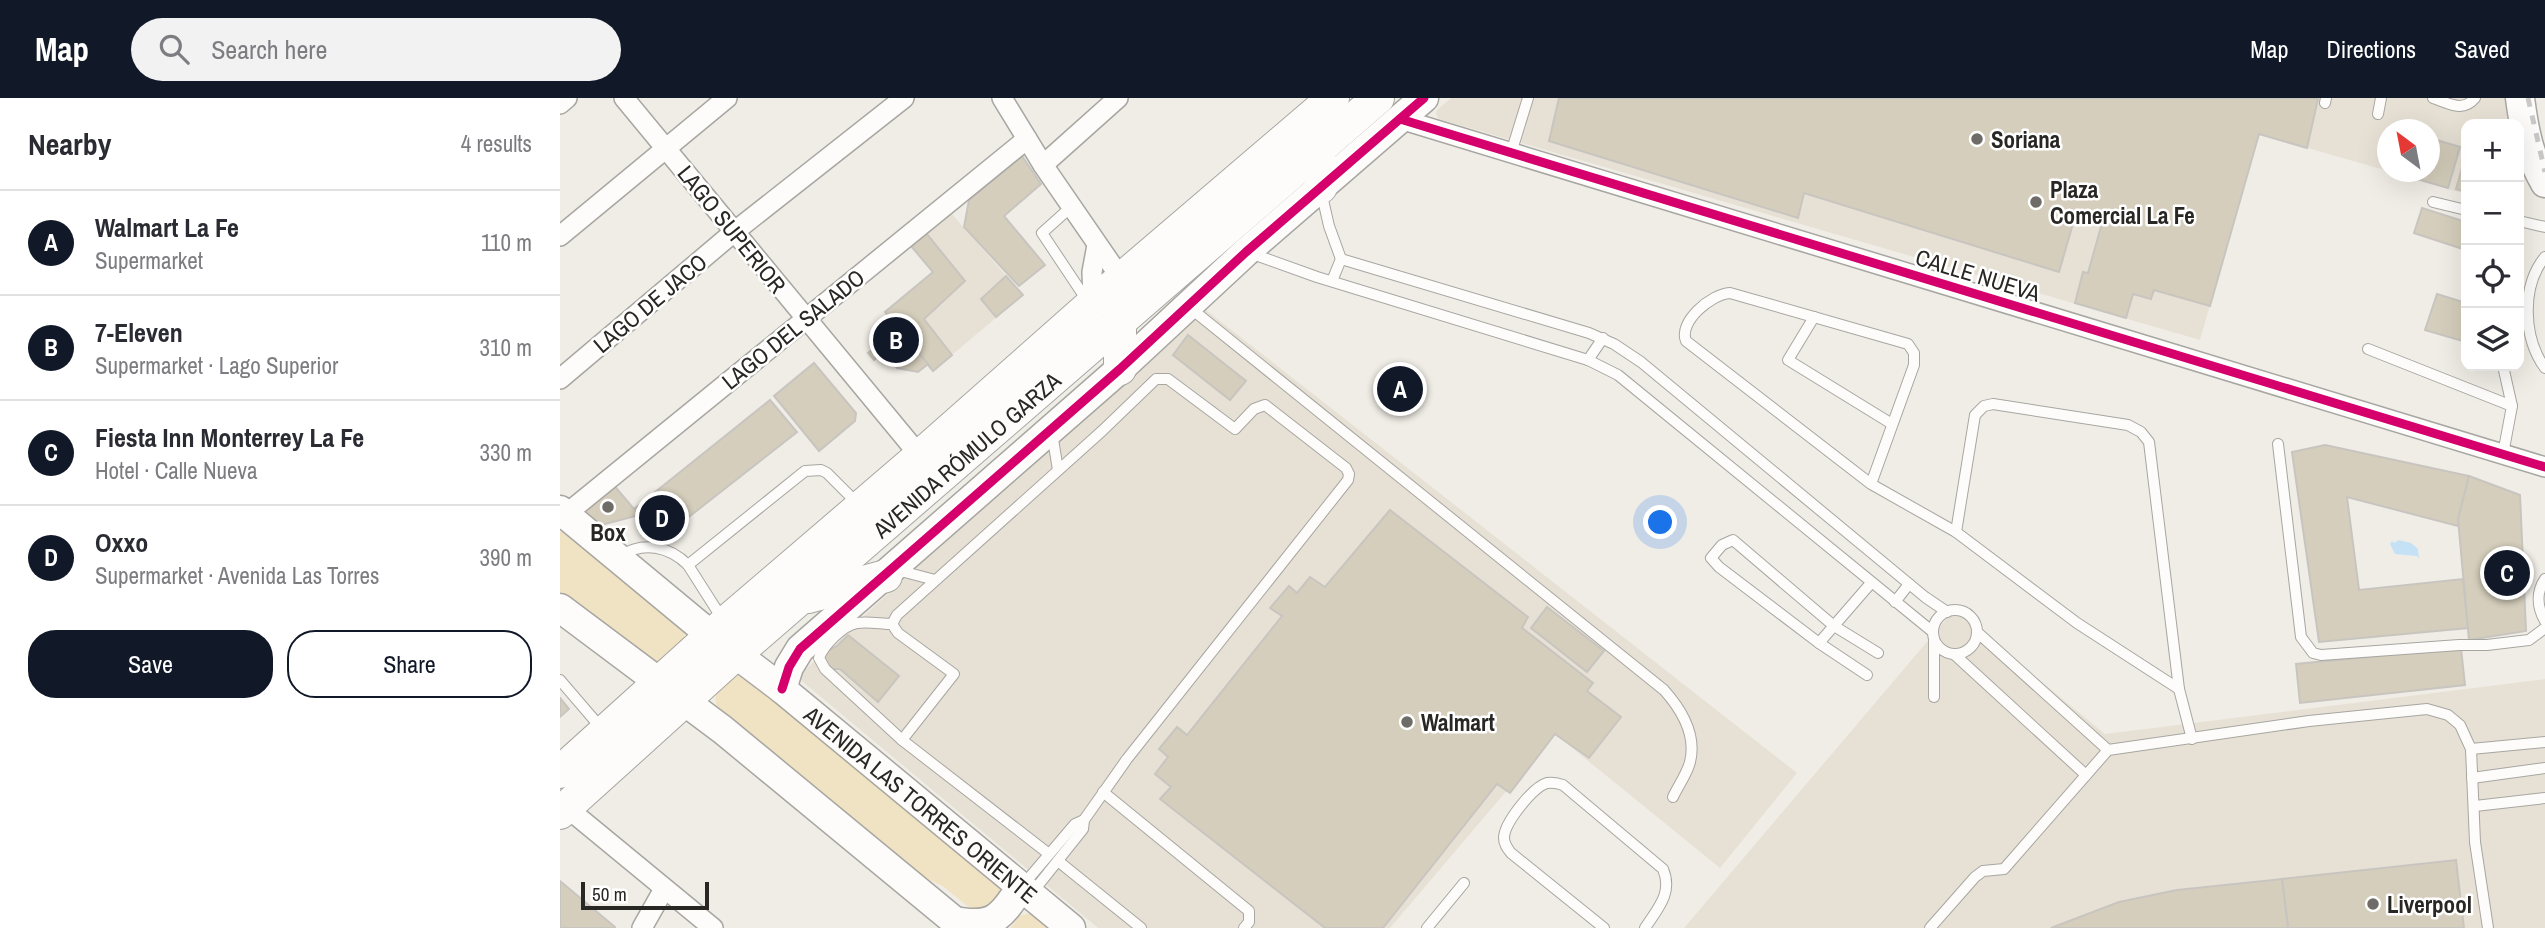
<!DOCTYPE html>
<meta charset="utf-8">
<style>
:root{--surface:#fff;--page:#f2f2f3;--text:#2b2b33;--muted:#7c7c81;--line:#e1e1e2;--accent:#111827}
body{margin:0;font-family:"Archivo Narrow",sans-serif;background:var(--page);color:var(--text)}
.controls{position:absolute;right:21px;top:21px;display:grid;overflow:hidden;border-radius:14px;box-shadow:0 7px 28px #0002}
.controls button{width:63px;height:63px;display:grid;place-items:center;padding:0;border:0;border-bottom:2px solid var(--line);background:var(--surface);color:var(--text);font:35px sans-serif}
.compass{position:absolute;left:1817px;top:21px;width:63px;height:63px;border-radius:50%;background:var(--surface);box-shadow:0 7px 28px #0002;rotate:328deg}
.scale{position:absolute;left:21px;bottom:18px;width:128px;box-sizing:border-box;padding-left:7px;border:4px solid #292723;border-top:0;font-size:19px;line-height:24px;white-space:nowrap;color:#292723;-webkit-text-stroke:5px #fff;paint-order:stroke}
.you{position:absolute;left:1101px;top:425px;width:24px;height:24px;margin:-18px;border:5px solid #fff;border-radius:50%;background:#1a73e8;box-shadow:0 0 0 10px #1a73e833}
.badge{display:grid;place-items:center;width:46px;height:46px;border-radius:50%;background:var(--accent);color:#fff;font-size:23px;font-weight:700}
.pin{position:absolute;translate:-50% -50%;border:4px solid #fff;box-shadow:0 2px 7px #0006}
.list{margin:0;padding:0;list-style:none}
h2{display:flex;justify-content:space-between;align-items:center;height:91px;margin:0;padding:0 28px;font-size:30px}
h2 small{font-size:23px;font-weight:400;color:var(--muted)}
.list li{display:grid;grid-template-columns:46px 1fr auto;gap:21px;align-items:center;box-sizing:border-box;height:105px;padding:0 28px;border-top:2px solid var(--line)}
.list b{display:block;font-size:26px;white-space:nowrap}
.list p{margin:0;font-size:23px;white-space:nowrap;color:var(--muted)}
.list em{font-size:23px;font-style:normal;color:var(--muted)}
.actions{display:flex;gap:14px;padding:21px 28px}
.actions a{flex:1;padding:16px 0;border:2px solid var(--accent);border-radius:28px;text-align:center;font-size:24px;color:var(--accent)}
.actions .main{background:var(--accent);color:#fff}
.icon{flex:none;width:38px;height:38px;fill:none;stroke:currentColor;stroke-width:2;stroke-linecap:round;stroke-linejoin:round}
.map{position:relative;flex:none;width:1985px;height:830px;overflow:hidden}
header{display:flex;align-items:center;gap:42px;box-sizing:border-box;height:98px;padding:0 35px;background:var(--accent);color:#fff}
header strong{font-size:33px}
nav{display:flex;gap:38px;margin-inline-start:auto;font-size:24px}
.search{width:490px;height:63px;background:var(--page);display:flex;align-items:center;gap:18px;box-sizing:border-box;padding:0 24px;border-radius:38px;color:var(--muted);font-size:26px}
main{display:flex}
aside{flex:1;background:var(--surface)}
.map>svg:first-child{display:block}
</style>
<header>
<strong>Map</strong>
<div class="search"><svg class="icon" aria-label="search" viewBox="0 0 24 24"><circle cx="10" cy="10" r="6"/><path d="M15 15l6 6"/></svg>Search here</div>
<nav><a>Map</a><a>Directions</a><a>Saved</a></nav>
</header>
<main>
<aside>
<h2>Nearby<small>4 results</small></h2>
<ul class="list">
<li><span class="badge">A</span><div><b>Walmart La Fe</b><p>Supermarket</p></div><em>110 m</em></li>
<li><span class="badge">B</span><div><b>7-Eleven</b><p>Supermarket · Lago Superior</p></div><em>310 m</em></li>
<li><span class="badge">C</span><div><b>Fiesta Inn Monterrey La Fe</b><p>Hotel · Calle Nueva</p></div><em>330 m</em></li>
<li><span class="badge">D</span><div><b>Oxxo</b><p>Supermarket · Avenida Las Torres</p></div><em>390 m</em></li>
</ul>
<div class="actions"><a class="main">Save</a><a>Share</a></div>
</aside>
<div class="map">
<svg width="1985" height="830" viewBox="0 0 1985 830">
<rect width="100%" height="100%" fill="#f0ede6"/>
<!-- built -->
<g fill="#e7e1d5">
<polygon points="891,0 1945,0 1947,26 1906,26 1906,96 1828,74 1870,74 1870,32 1828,32 1828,73 1699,36 1640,242 879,21 876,16 877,12"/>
<polygon points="390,114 463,197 373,273 325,214 373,175 351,148"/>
<polygon points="642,209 1237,675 1160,770 995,636 830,830 538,830 237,579"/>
<polygon points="1394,512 1545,636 1985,581 1985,830 1124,830"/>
</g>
<!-- green -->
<g fill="#f0e3c3">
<polygon points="11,432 126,532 122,546 96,567 0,493 0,434"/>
<path d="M176,572L183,573L440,786L441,796L430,811L418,812L407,808L384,789L346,770L164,622C148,598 156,590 176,572Z"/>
<polygon points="471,815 496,830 451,830 459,818"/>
</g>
<!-- water -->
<polygon fill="#c5e1f5" points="1839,442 1851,445 1858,451 1859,461 1857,458 1835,456 1830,446 1832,443 1834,445"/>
<!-- building -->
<g fill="#d5cebc" stroke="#c8c5c0" stroke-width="2">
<polygon points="999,0 1756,0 1758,1 1747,50 1699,36 1650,208 1594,192 1591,201 1573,196 1566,220 1515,205 1523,174 1528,175 1544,118 1517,112 1499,174 1244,95 1238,120 989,43"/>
<polygon points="1870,40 1900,49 1888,90 1833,74 1870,74"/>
<polygon points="1906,56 1906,94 1896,91"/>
<polygon points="462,58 481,86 444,118 485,167 459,188 404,129 409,102"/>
<polygon points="1862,110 1906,124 1906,152 1854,135"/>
<polygon points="366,135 405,183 364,221 392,257 373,273 325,214 373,174 351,148"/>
<polygon points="446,178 463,197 436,219 421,201"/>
<polygon points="1877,196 1906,205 1906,244 1865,232"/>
<polygon points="339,231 368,266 358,274 337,270 325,253 314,262 308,255"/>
<polygon points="628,237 686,283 670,302 613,257"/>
<polygon points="254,265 296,315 295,323 259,353 214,298"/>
<polygon points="210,302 237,334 116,429 79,417 34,429 16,414 51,384 74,411"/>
<polygon points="1765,347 1909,378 1898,428 1787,399 1799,492 1903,481 1908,530 1759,544 1732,354"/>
<polygon points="1909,378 1960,397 1966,533 1909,542 1898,421"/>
<polygon points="830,412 968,519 962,530 1033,585 1027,593 1061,619 1029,660 995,636 950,695 937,686 823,830 765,830 600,701 611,689 595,676 608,659 599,651 617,629 627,637 722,518 710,510 729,488 737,495 750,479 765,489"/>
<polygon points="987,509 1044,553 1027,574 971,530"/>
<polygon points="288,537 339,578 318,604 280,571 270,571 265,565 264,559 267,553 277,548"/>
<polygon points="1901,550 1905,587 1740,605 1736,566"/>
<polygon points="0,600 9,611 0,619"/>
<polygon points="1896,762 1904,830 1728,830 1722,781"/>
<polygon points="1722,781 1728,830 1491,830 1559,804 1617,792"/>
<polygon points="0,783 55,829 54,830 0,830"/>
</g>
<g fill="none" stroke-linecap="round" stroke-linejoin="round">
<defs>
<g id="lane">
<path d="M1873,0C1888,5 1903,15 1915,0"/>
<polyline points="1765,5 1766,0"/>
<polyline points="1818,16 1821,0"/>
<polyline points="951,55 968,0"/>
<polyline points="761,93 769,128 781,161 1029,235 1054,246 1081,264 1365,499 1387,514"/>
<polyline points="1873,104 1906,112"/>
<polyline points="511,109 482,135 528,204"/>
<polyline points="1959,123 1985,129"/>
<polyline points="690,155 757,179 1028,262 1058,277 1373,534"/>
<path d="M1985,159C1961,188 1963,240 1985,270"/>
<polyline points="772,183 781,161"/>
<path d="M629,209L1104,592C1121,611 1137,636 1130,664C1127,676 1118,688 1113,699"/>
<polyline points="1254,219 1228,262 1332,326"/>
<polyline points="1808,251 1952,308"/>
<polyline points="1028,262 1043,240"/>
<polyline points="492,335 498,372"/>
<polyline points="1718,346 1741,539 1753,555 1761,557 1899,547 1927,547 1969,542 1985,530"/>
<polyline points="1943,356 1952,308 1943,268"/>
<path d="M1311,386L1354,267V255L1348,246L1170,195C1151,196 1118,224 1126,243L1311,386L1396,434L1517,525L1619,591"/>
<polyline points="1396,434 1415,317 1424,308 1433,306 1568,327 1581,334 1589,344 1619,591 1632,641"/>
<path d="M60,458C83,443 109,448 128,467"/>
<polyline points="337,472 375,482"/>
<path d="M1985,481C1976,494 1977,509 1985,523"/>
<polyline points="1311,485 1259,545 1159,469 1151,460 1162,447 1173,442 1274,528 1318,555"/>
<polyline points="1335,504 1349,486"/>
<circle cx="1395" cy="534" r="22"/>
<polyline points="163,522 128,467 245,373 261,372 267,375 299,407"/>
<polyline points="332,526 337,517 542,333 596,281 608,281 675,331 694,311 705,307 786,370 789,376 788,382 567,661 524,722 523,731 472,795"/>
<polyline points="332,526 338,535 394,576 342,642 489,756"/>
<path d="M332,526C321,526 308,523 297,525C283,527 263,548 259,560L265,571L342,642"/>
<polyline points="1417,534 1548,652"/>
<polyline points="1374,543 1374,599"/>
<polyline points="1259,545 1307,577"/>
<polyline points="1395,557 1526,677"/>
<polyline points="0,582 42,631"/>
<polyline points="1911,651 1985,644"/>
<polyline points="1912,680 1985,670"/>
<polyline points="543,694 689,813 689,824 684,830"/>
<polyline points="1915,708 1985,700"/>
<polyline points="498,763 581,830"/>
<polyline points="463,787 515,726 524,722"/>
<polyline points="867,830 904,785"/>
<path d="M1044,830L951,755C947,750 944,746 944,740C944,725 973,689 987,685C993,684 998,685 1003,687L1103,771C1113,795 1098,810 1085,830"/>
<polyline points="1370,830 1415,779 1423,773 1444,771 1548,652 1749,623 1867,611 1888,617 1900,627 1911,651 1915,744 1928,830"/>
</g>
<g id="street">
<polyline points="64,0 360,358"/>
<polyline points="442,0 483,67 567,189"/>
<polyline points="0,6 7,0"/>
<polyline points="840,21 1985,369"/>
<polyline points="483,67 558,0"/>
<polyline points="0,138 167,0"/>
<polyline points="533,205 532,174 537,147"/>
<polyline points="0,281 174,134 344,0"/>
<polyline points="0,421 467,41"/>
<polyline points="6,709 153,830"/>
<polyline points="82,830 104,791"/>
</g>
<g id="secondary">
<path d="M1960,0C1964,31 1969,58 1985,85"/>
<path id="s1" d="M0,412L152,538L222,591L511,830"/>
<polyline points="0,510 163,632 403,830"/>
<polyline points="222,591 229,569 240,551 560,271 686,154 864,0"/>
<path d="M394,823C434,830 440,820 461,789"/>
</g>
<g id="primary">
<polyline points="758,51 761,89"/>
<polyline points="560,271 560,224"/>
<polyline points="248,499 326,478"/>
<polyline points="0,674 165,525 360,358 533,205 773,0"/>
<path id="s2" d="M0,715L176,556L818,0"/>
</g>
</defs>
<!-- lane casing -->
<use href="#lane" stroke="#a7a6a1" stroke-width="12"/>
<!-- street casing -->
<use href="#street" stroke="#a7a6a1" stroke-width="22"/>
<!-- secondary casing -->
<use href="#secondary" stroke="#a7a6a1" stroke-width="31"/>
<!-- primary casing -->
<use href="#primary" stroke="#a7a6a1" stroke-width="34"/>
<!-- lane -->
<use href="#lane" stroke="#fdfcfb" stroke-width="10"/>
<!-- street -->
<use href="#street" stroke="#fdfcfb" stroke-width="19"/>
<!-- secondary -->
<use href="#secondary" stroke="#fdfcfb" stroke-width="28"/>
<!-- primary -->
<use href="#primary" stroke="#fdfcfb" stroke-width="32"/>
<!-- rail -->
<polyline stroke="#cbc9c7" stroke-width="5" stroke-dasharray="9 9" stroke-linecap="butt" points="1968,0 1985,74"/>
<defs>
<g id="cycleway">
<polyline points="840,21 1985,369"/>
<polyline points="222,591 229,569 240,551 560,271 686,154 864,0"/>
</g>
</defs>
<!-- cycleway casing -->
<use href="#cycleway" stroke="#fff" stroke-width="13"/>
<!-- cycleway -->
<use href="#cycleway" stroke="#d6006c" stroke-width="9"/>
</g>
<!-- markers -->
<g fill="#6f6c67" stroke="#fff" stroke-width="2.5">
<circle cx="1417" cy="41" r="7"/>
<circle cx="1476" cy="104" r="7"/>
<circle cx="48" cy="409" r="7"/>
<circle cx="847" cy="624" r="7"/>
<circle cx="1813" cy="806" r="7"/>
</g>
<g text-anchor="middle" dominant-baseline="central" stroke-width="5" stroke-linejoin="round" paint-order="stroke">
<!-- poi labels -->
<g font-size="23" font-weight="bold" fill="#292723" stroke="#fff" text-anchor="start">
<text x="1431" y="41">Soriana</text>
<text x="1490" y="91">Plaza<tspan x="1490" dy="26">Comercial La Fe</tspan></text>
<text x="48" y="434" text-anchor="middle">Box</text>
<text x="861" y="624">Walmart</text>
<text x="1827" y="806">Liverpool</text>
</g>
<!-- street labels -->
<g font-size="23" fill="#292723" stroke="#fff">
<text transform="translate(172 131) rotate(51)">LAGO SUPERIOR</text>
<text transform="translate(1418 177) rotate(17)">CALLE NUEVA</text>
<text transform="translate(90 205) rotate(-40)">LAGO DE JACO</text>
<text transform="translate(233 231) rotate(-39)">LAGO DEL SALADO</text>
<text stroke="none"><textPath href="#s2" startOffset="542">AVENIDA RÓMULO GARZA</textPath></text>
<text stroke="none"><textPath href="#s1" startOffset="466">AVENIDA LAS TORRES ORIENTE</textPath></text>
</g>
</g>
</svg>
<div class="controls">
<button>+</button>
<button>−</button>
<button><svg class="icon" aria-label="locate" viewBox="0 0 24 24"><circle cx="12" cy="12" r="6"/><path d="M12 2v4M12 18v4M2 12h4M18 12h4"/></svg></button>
<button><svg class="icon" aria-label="layers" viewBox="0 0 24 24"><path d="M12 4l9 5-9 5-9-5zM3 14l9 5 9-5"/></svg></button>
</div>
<svg class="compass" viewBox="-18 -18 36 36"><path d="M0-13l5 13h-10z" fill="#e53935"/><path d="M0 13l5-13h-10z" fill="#7c7c81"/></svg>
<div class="scale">50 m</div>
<div class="you"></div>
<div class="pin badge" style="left:840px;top:291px">A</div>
<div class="pin badge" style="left:336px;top:242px">B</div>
<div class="pin badge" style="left:1947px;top:475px">C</div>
<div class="pin badge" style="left:102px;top:420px">D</div>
</div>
</main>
